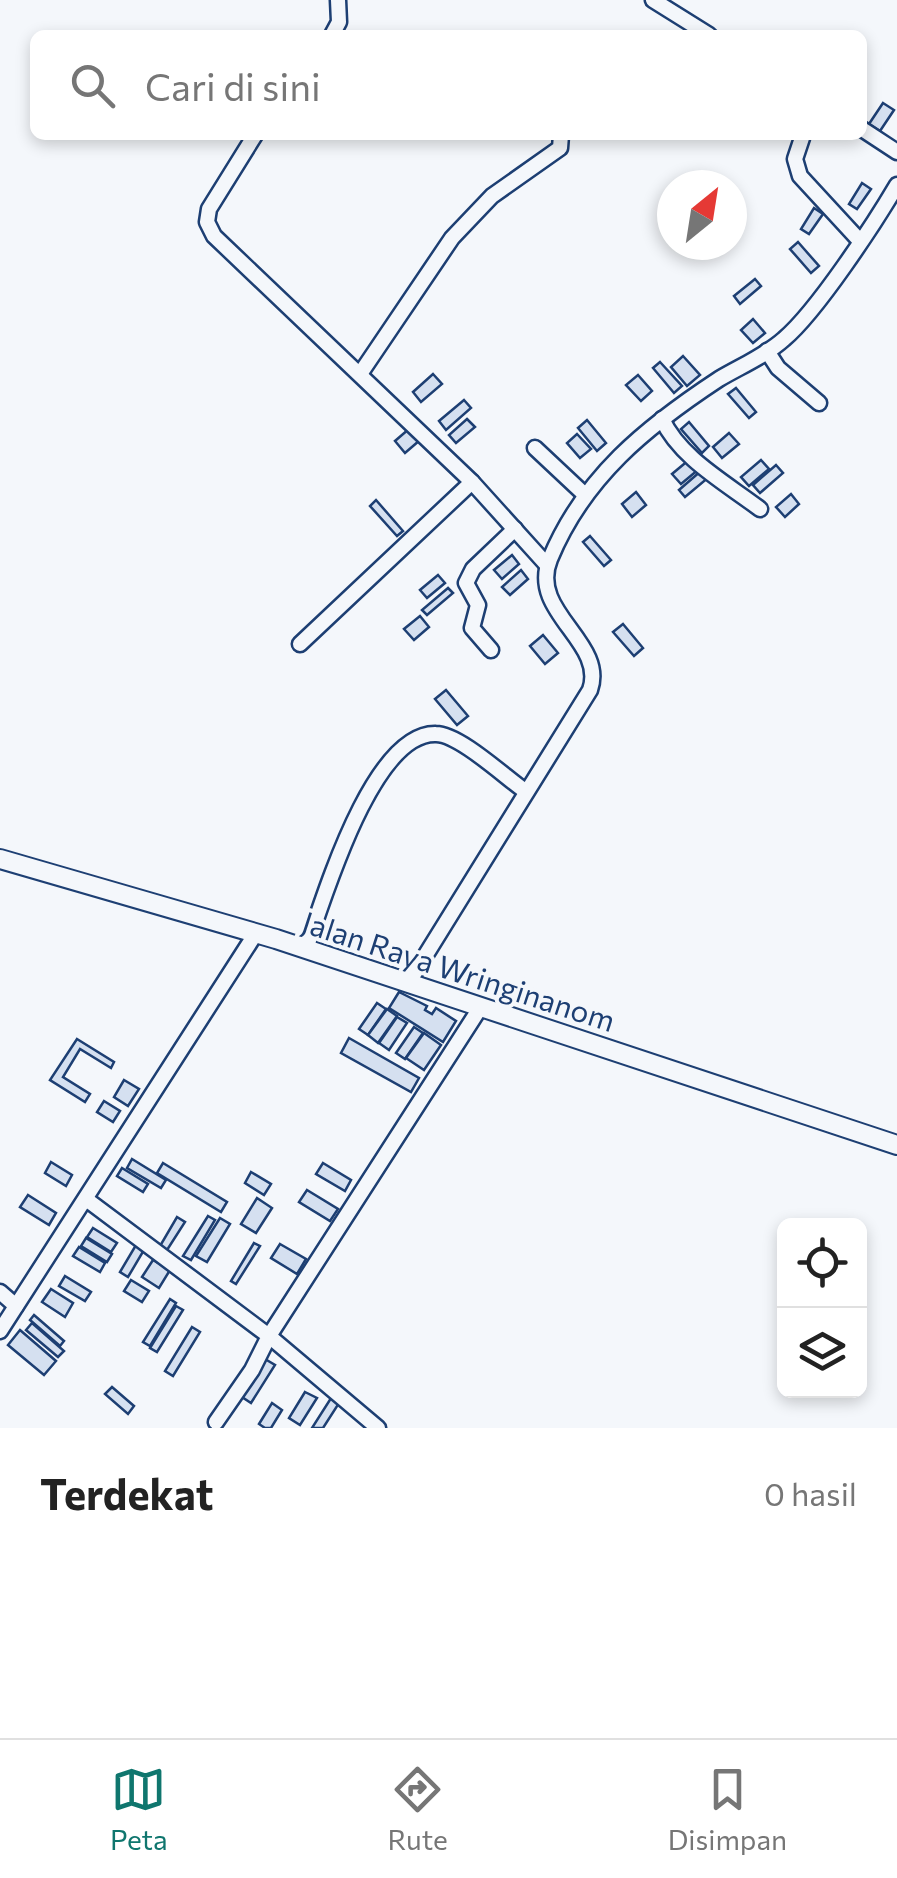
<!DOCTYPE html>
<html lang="id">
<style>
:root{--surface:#fff;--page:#f2f2f2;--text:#222;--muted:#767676;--line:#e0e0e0;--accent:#0f766e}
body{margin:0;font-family:Commissioner,sans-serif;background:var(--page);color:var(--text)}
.controls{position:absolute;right:30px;bottom:30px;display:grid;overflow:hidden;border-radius:15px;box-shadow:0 5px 15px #0003}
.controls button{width:90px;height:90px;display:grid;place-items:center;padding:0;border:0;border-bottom:2px solid var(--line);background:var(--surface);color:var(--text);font:50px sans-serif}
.compass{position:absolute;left:657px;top:170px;width:90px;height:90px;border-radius:50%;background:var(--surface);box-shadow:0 5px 15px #0003;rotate:30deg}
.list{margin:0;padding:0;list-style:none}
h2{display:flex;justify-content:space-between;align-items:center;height:130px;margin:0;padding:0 40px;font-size:42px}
h2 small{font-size:32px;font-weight:400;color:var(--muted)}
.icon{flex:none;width:55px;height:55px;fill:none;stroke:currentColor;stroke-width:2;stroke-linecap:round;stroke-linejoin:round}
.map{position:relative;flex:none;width:897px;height:1428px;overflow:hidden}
.search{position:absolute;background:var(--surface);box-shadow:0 5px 15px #0003;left:30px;right:30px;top:30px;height:110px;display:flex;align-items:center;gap:25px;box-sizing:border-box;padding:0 35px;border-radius:15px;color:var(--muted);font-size:38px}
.sheet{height:310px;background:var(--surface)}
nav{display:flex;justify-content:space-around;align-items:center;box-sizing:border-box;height:140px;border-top:2px solid var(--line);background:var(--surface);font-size:28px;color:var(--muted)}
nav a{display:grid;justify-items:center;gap:5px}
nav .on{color:var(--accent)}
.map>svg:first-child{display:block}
</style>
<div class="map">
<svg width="897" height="1428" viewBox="0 0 897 1428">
<rect width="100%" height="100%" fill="#f4f7fb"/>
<!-- building -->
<g fill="#d5e0f0" stroke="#1d3f73" stroke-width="2.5">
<polygon points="883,103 894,110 880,131 869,124"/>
<polygon points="862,183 871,189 857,209 849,204"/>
<polygon points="814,208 823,214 809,234 801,229"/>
<polygon points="798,242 819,266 811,273 790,249"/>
<polygon points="755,279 761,286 740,304 734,296"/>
<polygon points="753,319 765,333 753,343 741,330"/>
<polygon points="683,356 700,375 687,386 671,367"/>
<polygon points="660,362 682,386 674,393 653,368"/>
<polygon points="433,374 442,384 421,402 413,392"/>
<polygon points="638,375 652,391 641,401 626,385"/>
<polygon points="736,388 756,412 749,418 728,394"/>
<polygon points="464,400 471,408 446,430 439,421"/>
<polygon points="467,419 475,427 456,443 449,435"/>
<polygon points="587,420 606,443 597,451 578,428"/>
<polygon points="689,422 709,446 702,453 681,429"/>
<polygon points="410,428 420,440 405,453 395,441"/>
<polygon points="729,433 739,444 722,458 713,447"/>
<polygon points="577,434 591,449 580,458 567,443"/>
<polygon points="690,459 699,469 681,484 672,474"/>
<polygon points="761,460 769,469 749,486 741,477"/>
<polygon points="776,465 783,473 760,493 753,485"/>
<polygon points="702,470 709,477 685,497 679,490"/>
<polygon points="636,492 646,505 632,517 622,504"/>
<polygon points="791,494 799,504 785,517 776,507"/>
<polygon points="376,500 403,531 397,536 370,506"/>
<polygon points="590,536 611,560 604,566 583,542"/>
<polygon points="512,555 519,564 502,579 494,570"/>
<polygon points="521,570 528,579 510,595 502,587"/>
<polygon points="438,575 445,583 427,598 420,590"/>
<polygon points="448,588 453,593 427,615 422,610"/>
<polygon points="420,616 429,627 414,640 404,629"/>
<polygon points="623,624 643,648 634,656 613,632"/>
<polygon points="543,635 558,653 545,664 530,646"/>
<polygon points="446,690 468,716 457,725 435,699"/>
<polygon points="399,992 427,1006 425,1010 432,1014 436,1008 456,1021 443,1042 389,1008"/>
<polygon points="377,1003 386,1009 368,1035 359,1029"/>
<polygon points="387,1009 397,1016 378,1043 368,1035"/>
<polygon points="397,1017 407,1023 389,1050 379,1043"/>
<polygon points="414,1027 423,1033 405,1059 396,1053"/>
<polygon points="424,1033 441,1045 424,1070 406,1058"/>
<polygon points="349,1038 419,1078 411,1092 341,1053"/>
<polygon points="77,1039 114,1062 111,1068 80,1049 63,1077 90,1094 85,1102 50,1080"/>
<polygon points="124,1080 139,1089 128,1106 114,1097"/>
<polygon points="104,1101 120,1111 113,1122 97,1112"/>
<polygon points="132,1159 166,1180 161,1188 127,1168"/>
<polygon points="51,1162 72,1175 66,1186 45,1173"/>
<polygon points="163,1163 227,1202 221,1212 157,1173"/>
<polygon points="323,1163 351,1180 345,1191 316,1174"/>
<polygon points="122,1168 148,1184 143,1192 117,1176"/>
<polygon points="251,1172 271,1184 264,1195 245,1183"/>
<polygon points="307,1190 338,1209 330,1221 299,1202"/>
<polygon points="28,1195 56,1213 49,1225 20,1207"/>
<polygon points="257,1198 272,1208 256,1233 241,1224"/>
<polygon points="208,1216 215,1220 191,1260 183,1256"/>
<polygon points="177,1217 185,1222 167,1250 160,1246"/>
<polygon points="220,1218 230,1224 207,1262 196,1256"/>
<polygon points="93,1228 117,1243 111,1252 87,1237"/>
<polygon points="86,1238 112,1254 107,1262 81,1246"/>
<polygon points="254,1243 260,1246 236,1284 231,1281"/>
<polygon points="280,1244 306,1259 297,1274 271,1258"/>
<polygon points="136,1245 144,1250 128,1277 120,1272"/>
<polygon points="79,1247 105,1263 100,1272 73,1256"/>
<polygon points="153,1260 170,1270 159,1288 142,1277"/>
<polygon points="65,1276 91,1292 85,1301 59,1286"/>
<polygon points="131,1280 149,1291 142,1302 124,1291"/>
<polygon points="51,1289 73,1303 65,1317 42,1302"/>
<polygon points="170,1299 176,1303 150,1346 143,1342"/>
<polygon points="176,1306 183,1310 157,1352 150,1348"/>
<polygon points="34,1315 64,1341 60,1346 30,1320"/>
<polygon points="32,1323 64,1351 58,1357 26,1330"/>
<polygon points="192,1327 200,1332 173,1376 165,1371"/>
<polygon points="20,1330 56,1361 44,1375 8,1345"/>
<polygon points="265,1359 275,1365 251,1403 242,1397"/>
<polygon points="112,1387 134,1406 128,1414 105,1394"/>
<polygon points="305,1392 317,1398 300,1425 289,1418"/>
<polygon points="333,1395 341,1400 323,1428 312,1428"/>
<polygon points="272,1403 282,1410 271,1428 265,1428 259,1424"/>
</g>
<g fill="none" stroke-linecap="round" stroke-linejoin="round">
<defs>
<g id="minor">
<polyline points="653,0 709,35"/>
<polyline points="332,35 339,22 338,0"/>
<polyline points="862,129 897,152"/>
<polyline points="255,135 209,209 207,222 214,236 472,482 547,565"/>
<polyline points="803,135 795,159 800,176 859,240"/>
<polyline points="767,351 778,368 819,403"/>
<polyline points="360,374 452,238 492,196 560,148 561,135"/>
<path d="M662,419C680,458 726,483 760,509"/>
<polyline points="535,448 583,493"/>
<polyline points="300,644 472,482"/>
<polyline points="491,650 472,628 478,605 466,583 473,569 515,529"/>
<path d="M306,949C323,901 372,732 436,734C459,734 505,777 525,791"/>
<path d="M409,982L590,690C607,642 528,612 550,559C584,477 646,427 719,379C741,366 765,356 784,339C817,311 874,224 897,185"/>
<polyline points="86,1199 269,1336 252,1370 216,1422"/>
<polyline points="0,1292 16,1306"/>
<polyline points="0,1331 256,933"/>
<polyline points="378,1428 269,1336 480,1008"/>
</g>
<polyline id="major" points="0,859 276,939 897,1145"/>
</defs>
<!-- minor casing -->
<use href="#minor" stroke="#1d3f73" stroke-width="19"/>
<!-- major casing -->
<use href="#major" stroke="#1d3f73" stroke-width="22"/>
<!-- minor -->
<use href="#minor" stroke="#f4f7fb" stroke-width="14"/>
<!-- major -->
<use href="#major" stroke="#f4f7fb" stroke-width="18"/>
</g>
<g text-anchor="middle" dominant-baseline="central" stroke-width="8" stroke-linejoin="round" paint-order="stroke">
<!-- street labels -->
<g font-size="30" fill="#1d3f73" stroke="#f4f7fb">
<text transform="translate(459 970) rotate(18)">Jalan Raya Wringinanom</text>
</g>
</g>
</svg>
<div class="controls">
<button><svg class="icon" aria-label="locate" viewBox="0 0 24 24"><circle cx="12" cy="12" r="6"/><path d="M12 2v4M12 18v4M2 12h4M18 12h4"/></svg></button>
<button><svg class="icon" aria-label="layers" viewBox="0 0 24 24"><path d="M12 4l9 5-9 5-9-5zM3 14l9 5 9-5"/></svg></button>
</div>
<svg class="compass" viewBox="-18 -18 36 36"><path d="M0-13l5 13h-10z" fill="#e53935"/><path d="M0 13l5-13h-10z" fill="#767676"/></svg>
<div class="search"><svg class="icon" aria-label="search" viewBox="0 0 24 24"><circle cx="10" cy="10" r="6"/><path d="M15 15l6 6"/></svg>Cari di sini</div>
</div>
<section class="sheet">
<h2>Terdekat<small>0 hasil</small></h2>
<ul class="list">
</ul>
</section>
<nav>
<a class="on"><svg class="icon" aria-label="map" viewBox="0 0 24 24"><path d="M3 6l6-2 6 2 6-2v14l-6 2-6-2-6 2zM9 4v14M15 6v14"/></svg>Peta</a>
<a><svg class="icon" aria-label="directions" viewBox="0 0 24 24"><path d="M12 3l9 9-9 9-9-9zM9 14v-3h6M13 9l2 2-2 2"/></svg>Rute</a>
<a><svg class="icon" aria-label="saved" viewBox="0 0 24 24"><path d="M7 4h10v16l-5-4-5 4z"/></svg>Disimpan</a>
</nav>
